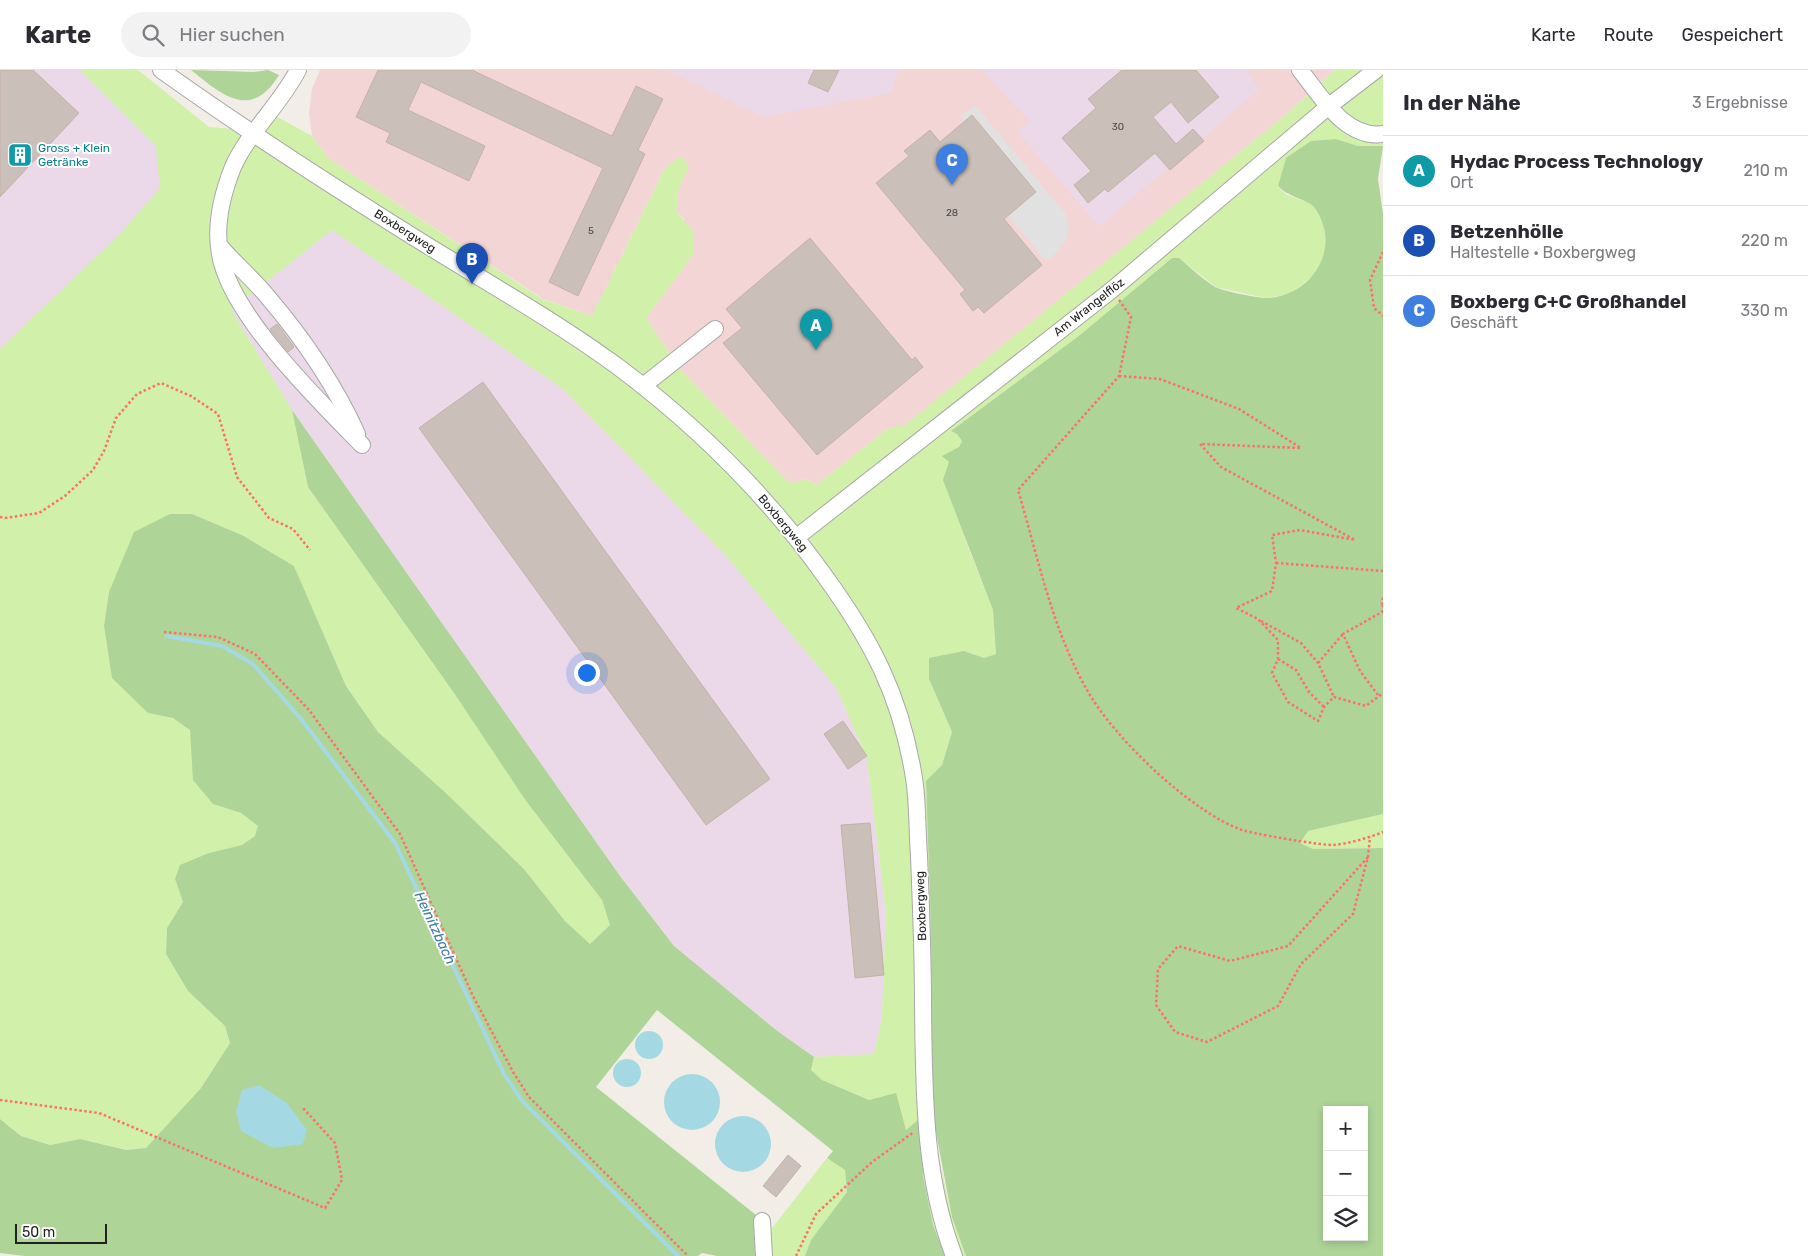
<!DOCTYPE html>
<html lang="de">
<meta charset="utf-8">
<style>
:root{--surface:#fff;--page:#f2f2f3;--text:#2b2b33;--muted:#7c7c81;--line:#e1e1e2;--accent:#d10010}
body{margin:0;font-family:Rubik,sans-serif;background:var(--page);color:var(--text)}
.controls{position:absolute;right:15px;bottom:15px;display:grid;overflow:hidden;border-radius:0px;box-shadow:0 2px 8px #0003}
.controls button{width:45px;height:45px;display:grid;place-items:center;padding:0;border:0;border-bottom:1px solid var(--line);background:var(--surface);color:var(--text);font:25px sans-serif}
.scale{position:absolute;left:15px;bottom:12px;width:92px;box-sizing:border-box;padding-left:5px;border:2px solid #212121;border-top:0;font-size:14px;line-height:18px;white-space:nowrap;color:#212121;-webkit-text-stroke:4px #fff;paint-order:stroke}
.you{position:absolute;left:586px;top:602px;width:18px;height:18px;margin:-12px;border:4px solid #fff;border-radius:50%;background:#1a73e8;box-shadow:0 0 0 8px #1a73e833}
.badge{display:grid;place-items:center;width:32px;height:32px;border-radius:50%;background:var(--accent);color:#fff;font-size:16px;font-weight:700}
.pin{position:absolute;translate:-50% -41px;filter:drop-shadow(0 1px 2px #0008)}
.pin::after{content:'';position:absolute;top:26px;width:18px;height:15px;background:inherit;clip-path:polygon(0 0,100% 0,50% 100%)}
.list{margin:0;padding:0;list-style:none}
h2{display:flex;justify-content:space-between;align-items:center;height:65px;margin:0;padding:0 20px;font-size:21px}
h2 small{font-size:16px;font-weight:400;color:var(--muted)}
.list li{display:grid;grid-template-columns:32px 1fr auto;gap:15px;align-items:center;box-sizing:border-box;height:70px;padding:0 20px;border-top:1px solid var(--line)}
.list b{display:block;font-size:19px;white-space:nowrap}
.list p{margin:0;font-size:16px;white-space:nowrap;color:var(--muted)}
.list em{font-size:16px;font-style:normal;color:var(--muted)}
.icon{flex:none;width:28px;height:28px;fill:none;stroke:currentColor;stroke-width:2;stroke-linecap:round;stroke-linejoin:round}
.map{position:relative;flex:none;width:1383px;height:1186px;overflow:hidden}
header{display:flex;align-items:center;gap:30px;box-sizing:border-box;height:70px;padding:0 25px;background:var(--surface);border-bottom:1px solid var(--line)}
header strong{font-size:24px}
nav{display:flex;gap:28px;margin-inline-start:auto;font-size:18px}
.search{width:350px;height:45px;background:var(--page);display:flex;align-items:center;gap:12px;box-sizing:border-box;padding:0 18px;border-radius:28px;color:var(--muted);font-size:19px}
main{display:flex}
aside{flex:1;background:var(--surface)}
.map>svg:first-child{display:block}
</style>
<header>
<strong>Karte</strong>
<div class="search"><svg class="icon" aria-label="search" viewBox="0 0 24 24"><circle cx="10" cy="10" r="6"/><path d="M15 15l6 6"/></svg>Hier suchen</div>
<nav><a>Karte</a><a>Route</a><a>Gespeichert</a></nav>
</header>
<main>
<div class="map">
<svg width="1383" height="1186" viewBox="0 0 1383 1186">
<rect width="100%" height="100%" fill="#f2ede7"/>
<!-- commercial -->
<polygon fill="#f4d5d6" points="320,0 1335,0 1283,47 905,356 889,358 816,415 807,409 791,413 782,406 680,299 646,248 693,185 684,149 676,141 679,117 689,97 665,98 592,246 543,229 329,89 312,66 309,43 312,19"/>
<!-- industrial -->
<g fill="#ebd8e9">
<polygon points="0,0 80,0 156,76 174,159 0,410"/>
<polygon points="666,0 899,0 890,23 764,47"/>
<polygon points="982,0 1246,0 1259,20 1099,156 1017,61 1030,52"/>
<polygon points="332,160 563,319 728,488 837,619 867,689 886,843 882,948 874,984 814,987 776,960 674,876 620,806 292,340 231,240"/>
</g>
<!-- grass -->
<g fill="#d1f0a9">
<polygon points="80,0 138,0 209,57 257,61 268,42 312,66 329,89 542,229 592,246 665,98 678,88 684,88 689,97 679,117 676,141 693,161 693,185 646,248 680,299 782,406 791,413 807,409 816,415 889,358 905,355 1283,47 1335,0 1383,0 1383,76 1358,76 1336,69 1311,71 1286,89 1278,117 1287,125 1312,134 1324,154 1326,178 1317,202 1291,224 1265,228 1216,217 1179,188 1172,188 1080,265 951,361 957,364 962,371 949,392 965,469 993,540 996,584 984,588 964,581 929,609 952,662 942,695 926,712 931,861 931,1013 937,1080 952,1147 966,1186 945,1186 933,1155 923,1106 922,1048 906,1060 869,1030 822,1010 811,1000 814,987 874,984 882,948 886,843 867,689 837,619 728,488 563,319 332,160 231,240 292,340 308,417 454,623 526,731 602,830 610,855 590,874 565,851 524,799 447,724 378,662 346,616 294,496 242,465 192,444 109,522 104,556 109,589 148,643 174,648 190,660 192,677 213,734 241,743 258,756 256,766 242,775 209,783 175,809 183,832 167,858 166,884 188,921 225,956 230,973 201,1018 146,1078 126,1080 80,1069 50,1075 21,1066 0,1049 0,279 119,165 160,118 156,76"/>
<polygon points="1383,744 1383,778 1313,779 1299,773 1308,761"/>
<polygon points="827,1088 845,1100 847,1122 811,1170 805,1186 758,1186 756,1145 772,1158"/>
</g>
<!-- forest -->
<g fill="#aed498" fill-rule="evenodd">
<path d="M191,0L254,2L268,0L279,5C251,51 222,25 191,0Z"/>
<path d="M1336,69L1358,76H1383L1378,109L1383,144V744L1308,761L1300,773L1313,779L1383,778V1186H966L952,1147L932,1041L931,861L926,711L942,695L952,662L929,609V588L964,581L984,588L996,584L993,540L943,410L949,392L942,386L959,377L962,371L957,364L951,361L1080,265L1172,188H1179C1190,197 1202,209 1215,217C1223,221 1257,228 1266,228C1313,227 1344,175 1313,136C1309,131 1287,126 1278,116L1286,88L1311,71ZM1327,1040H1364V1167H1327Z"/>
<polygon points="292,340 620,806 674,876 776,960 814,987 811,1000 822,1010 869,1030 896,1023 906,1060 922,1047 923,1106 933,1155 945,1186 805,1186 811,1170 847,1122 845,1100 827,1088 833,1081 657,940 596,1017 756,1145 758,1186 717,1186 702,1183 698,1186 25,1186 0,1183 0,1049 21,1066 50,1075 80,1069 126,1080 146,1078 201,1018 230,973 225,956 188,921 166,884 167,858 183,832 175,809 180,795 209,783 242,775 255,766 258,756 241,743 213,734 193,710 190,660 173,648 148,643 112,608 104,556 109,522 134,462 170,444 192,444 242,465 294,496 346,616 378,662 447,724 524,799 565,851 590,874 610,855 602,830 526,731 454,623 308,417"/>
</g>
<!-- parking -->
<polygon fill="#e1e1e1" points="975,35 1065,143 1069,159 1064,174 1050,189 1045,190 1008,145 1036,122 973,45 965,51 961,47"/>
<!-- water -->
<g fill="#a4d9e3">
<circle cx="649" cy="975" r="14"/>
<circle cx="627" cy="1003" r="14"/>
<circle cx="692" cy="1032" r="28"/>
<polygon points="259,1015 287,1033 307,1060 303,1074 273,1078 241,1061 236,1042 242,1020"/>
<circle cx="743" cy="1074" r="28"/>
</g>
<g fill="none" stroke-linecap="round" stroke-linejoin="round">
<!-- stream -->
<polyline stroke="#a4d9e3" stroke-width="4" points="167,566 222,576 253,594 301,649 395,773 504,1004 523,1032 678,1186"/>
</g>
<!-- building -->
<g fill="#cabfb9" stroke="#c5b2a7">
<polygon points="0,0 33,0 79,43 0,127"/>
<polygon points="378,0 472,0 612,66 636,16 663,29 638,80 645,84 578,226 549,212 603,98 421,12 408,40 485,76 469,111 386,72 390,63 356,47"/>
<polygon points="814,0 839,0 828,22 808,13"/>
<polygon points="1122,0 1196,0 1219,27 1188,53 1171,32 1153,47 1176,74 1193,59 1204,71 1170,100 1155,83 1108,122 1105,119 1088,133 1074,115 1091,101 1062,68 1096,38 1088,29"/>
<polygon points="972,45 1036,122 1004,149 1042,195 984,243 978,237 973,241 960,224 965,220 876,113 909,86 904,81 930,60 940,72"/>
<polygon points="810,168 912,290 915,287 923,297 817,385 723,273 742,258 726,239"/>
<polygon points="277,254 294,277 288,282 270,259"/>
<polygon points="483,312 770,709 706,755 419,358"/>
<polygon points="843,651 867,686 848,699 824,664"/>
<polygon points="870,753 884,905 855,908 841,755"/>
<polygon points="788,1085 801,1096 776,1127 763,1116"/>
</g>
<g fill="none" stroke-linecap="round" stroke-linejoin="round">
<defs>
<g id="minor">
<path d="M161,0C245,60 332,116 420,171C486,212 554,250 617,296C696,355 766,424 824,505C872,571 901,626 914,708C918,733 917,760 919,786C921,835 923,884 923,933C924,1019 923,1105 954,1186"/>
<path d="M298,0C280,35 248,63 233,97C221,127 213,161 222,193C238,252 319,331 362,375"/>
<path d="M1300,0C1321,26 1345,69 1383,64"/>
<path d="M219,175C234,193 252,208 267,226C302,267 335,315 357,364"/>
<polyline points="643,316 715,259"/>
<polyline points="797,467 1113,219 1329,36 1376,0"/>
<polyline points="762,1151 764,1186"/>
</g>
</defs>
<!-- minor casing -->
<use href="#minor" stroke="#a8a8a8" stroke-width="18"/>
<!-- path -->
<g stroke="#ff6f6a" stroke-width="2.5" stroke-dasharray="2.5 2.5" stroke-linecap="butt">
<polyline points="1383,182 1370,210 1374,238 1383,246"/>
<path d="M1119,230L1131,247L1119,306L1018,420C1038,487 1052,559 1087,620C1113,667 1191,742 1242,760C1254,764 1319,775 1332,775C1348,774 1368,768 1383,762"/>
<polyline points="1119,306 1160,309 1239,339 1301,378 1200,374 1221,397 1355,470 1300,460 1272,465 1276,493 1272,521 1236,538 1258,549 1278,570 1278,589 1272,603 1288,632 1318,651 1324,637 1334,627 1366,636 1383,623"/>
<polyline points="0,447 5,448 39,443 65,426 93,400 104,381 116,348 137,324 161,313 191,326 218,344 237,407 269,448 293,459 310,480"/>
<polyline points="1276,493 1383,501"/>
<polyline points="1382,535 1383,527"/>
<polyline points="1261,551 1301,573 1318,593 1334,627"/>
<polyline points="164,562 218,567 255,584 309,640 400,764 473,926 513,1002 529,1027 688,1186"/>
<polyline points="1278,589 1296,600 1309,622 1324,637"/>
<polyline points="1318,593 1343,564"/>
<polyline points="1378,625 1360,601 1343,564 1382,542 1383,535"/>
<polyline points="1368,787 1288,876 1230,891 1178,876 1158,899 1156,935 1175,962 1207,972 1278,936 1301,894 1353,844 1368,787 1370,767"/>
<polyline points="0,1030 99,1043 325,1138 342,1110 335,1073 303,1038"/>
<polyline points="796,1186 816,1144 872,1092 914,1062"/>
</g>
<!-- minor -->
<use href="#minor" stroke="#fff" stroke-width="16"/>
</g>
<!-- icons -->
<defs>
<symbol id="building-square" viewBox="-11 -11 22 22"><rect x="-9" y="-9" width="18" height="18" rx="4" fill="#0f9aa8" stroke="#fff"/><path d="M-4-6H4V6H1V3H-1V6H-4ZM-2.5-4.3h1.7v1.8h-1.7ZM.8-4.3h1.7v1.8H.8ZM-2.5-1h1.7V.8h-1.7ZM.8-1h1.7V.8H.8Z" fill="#fff"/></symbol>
</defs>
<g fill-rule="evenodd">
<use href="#building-square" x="6" y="71" width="28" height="28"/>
</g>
<g text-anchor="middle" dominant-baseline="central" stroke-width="4" stroke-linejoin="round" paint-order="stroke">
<!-- number labels -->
<g font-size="10" fill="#4b4847">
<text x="1118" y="57">30</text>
<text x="952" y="143">28</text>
<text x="591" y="161">5</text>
</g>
<!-- culture labels -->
<g font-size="12" fill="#0d838f" stroke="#fff" text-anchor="start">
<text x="38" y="78">Gross + Klein<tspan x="38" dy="14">Getränke</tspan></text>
</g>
<!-- street labels -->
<g font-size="12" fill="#212121" stroke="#fff">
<text transform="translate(405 161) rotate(32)">Boxbergweg</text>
<text transform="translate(1089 237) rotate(-38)">Am Wrangelflöz</text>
<text transform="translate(783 453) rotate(50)">Boxbergweg</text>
<text transform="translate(921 836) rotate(-92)">Boxbergweg</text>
</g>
<!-- water labels -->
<g font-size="14" font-style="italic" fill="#3e7ba9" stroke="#fff">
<text transform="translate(435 858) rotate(65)">Heinitzbach</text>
</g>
</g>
</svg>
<div class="controls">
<button>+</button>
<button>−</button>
<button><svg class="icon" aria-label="layers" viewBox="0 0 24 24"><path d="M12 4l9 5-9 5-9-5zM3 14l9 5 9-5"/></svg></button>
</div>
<div class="scale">50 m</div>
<div class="you"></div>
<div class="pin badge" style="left:816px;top:280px;background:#0f9aa8">A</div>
<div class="pin badge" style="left:472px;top:214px;background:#1a4fb4">B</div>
<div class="pin badge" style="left:952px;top:115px;background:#3f7fe0">C</div>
</div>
<aside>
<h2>In der Nähe<small>3 Ergebnisse</small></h2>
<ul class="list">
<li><span class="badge" style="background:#0f9aa8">A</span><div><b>Hydac Process Technology</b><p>Ort</p></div><em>210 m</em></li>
<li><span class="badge" style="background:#1a4fb4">B</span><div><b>Betzenhölle</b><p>Haltestelle · Boxbergweg</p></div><em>220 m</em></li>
<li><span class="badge" style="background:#3f7fe0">C</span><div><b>Boxberg C+C Großhandel</b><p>Geschäft</p></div><em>330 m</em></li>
</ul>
</aside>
</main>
